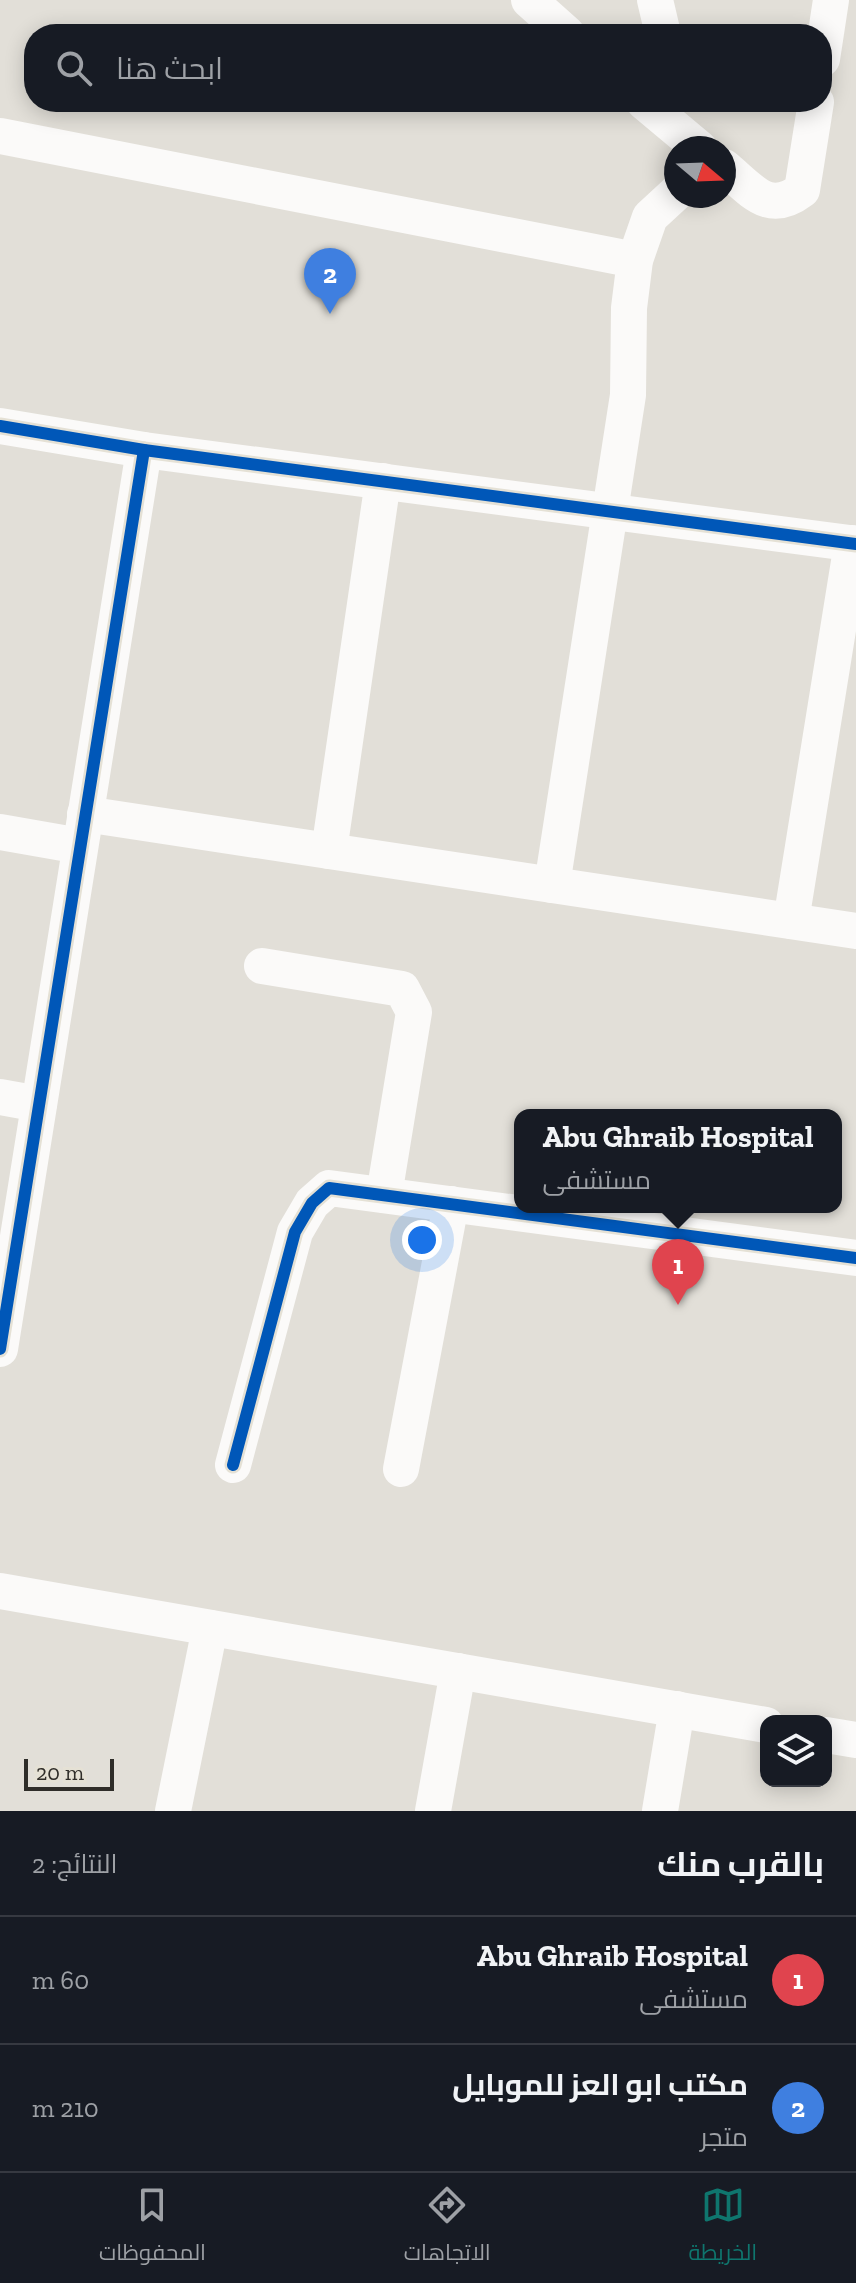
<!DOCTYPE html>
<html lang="ar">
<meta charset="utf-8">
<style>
:root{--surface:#171b24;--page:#242831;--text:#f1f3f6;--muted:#9ea1a6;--line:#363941;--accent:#0f766e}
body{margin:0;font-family:"Zilla Slab",Cairo,serif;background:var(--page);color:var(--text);direction:rtl}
.controls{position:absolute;right:24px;bottom:24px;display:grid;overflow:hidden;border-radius:16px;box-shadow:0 4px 20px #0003}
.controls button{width:72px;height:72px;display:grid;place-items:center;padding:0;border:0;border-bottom:2px solid var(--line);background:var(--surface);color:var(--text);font:40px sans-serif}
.compass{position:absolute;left:664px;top:136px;width:72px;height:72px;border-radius:50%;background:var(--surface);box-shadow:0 4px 20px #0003;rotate:109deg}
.scale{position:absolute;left:24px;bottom:20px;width:90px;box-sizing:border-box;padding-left:8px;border:4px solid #2f2d29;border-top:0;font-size:22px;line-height:28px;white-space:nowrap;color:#2f2d29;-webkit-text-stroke:6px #e5e1d5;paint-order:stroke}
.you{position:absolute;left:422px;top:1240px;width:28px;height:28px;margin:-20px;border:6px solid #fff;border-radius:50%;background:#1a73e8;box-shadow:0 0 0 12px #1a73e833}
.badge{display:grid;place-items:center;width:52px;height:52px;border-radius:50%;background:var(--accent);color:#fff;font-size:26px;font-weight:700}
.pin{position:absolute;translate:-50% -66px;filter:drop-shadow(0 2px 4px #0008)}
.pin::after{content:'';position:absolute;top:42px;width:28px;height:24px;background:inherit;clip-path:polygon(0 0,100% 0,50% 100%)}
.popup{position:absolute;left:514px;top:1109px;width:328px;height:104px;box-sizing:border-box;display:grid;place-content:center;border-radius:16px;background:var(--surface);filter:drop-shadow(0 2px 6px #0005);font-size:26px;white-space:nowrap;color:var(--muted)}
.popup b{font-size:30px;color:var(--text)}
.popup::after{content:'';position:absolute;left:50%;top:100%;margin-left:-16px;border:16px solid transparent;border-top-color:var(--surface)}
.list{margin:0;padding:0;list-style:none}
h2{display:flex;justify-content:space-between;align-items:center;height:104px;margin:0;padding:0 32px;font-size:34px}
h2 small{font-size:26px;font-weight:400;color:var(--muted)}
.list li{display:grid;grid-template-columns:52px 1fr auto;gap:24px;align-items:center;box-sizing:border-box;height:128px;padding:0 32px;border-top:2px solid var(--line)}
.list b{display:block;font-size:30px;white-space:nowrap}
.list p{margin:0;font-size:26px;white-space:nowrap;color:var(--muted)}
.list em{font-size:26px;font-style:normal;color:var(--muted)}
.icon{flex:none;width:44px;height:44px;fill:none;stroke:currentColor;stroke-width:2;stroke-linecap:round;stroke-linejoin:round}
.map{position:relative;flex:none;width:856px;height:1811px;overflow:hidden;direction:ltr}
.search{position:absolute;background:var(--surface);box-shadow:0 4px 20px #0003;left:24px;right:24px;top:24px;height:88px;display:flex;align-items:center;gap:20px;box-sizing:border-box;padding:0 28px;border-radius:32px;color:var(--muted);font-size:30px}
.sheet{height:360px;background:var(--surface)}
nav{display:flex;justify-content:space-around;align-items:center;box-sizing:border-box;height:112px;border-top:2px solid var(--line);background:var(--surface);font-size:22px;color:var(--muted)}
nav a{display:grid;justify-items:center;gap:4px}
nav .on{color:var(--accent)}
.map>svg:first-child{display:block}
</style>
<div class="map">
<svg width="856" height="1811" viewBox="0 0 856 1811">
<rect width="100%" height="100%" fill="#e2dfd8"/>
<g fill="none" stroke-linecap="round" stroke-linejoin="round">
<!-- minor -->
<g stroke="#fbfaf9" stroke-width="36">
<polyline points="529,0 567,34"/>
<polyline points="655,0 663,34"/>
<polyline points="822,59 831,0"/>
<polyline points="644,102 699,148"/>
<polyline points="0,136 635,260"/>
<path d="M724,167C752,190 768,216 802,190L816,102"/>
<polyline points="0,426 144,450 856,544"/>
<polyline points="85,814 856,931"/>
<polyline points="0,832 80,846"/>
<polyline points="329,851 383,481"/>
<polyline points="552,885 628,395 629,308 635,260 650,217 676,193"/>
<polyline points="791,921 852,543"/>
<polyline points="262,966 402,989 414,1012 384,1195"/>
<polyline points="0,1097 39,1104"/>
<polyline points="0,1349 144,450"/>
<polyline points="233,1465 295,1232 312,1203 329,1188 856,1258"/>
<polyline points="401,1469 451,1204"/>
<polyline points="0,1591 766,1725"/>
<polyline points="826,1735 856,1740"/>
<polyline points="173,1811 210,1628"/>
<polyline points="433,1811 458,1671"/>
<polyline points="660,1811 677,1709"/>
</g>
<defs>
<g id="cycleway">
<polyline points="0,426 144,450 856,544"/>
<polyline points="0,1349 144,450"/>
<polyline points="233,1465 295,1232 312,1203 329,1188 856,1258"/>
</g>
</defs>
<!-- cycleway casing -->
<use href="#cycleway" stroke="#e5e1d5" stroke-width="17"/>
<!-- cycleway -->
<use href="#cycleway" stroke="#0057b8" stroke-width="12"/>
</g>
</svg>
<div class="controls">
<button><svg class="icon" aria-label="layers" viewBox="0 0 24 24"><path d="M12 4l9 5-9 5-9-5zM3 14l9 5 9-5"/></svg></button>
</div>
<svg class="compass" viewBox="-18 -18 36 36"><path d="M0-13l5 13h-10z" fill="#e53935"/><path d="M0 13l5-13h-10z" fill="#9ea1a6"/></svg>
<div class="scale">20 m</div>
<div class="you"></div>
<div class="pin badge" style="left:678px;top:1305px;background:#e0444e">1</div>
<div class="popup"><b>Abu Ghraib Hospital</b>مستشفى</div>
<div class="pin badge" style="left:330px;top:314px;background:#3f7fe0">2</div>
<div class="search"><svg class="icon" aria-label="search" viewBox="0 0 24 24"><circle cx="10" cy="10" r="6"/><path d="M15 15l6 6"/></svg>ابحث هنا</div>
</div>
<section class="sheet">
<h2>بالقرب منك<small>النتائج: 2</small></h2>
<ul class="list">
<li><span class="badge" style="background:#e0444e">1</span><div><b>Abu Ghraib Hospital</b><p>مستشفى</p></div><em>60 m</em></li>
<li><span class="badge" style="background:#3f7fe0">2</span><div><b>مكتب ابو العز للموبايل</b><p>متجر</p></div><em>210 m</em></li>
</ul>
</section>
<nav>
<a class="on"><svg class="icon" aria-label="map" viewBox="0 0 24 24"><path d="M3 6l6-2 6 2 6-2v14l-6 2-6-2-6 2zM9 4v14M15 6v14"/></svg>الخريطة</a>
<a><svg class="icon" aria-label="directions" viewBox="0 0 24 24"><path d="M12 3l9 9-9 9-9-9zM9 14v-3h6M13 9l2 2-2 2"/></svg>الاتجاهات</a>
<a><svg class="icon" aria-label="saved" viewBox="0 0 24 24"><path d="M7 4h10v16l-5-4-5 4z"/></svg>المحفوظات</a>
</nav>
